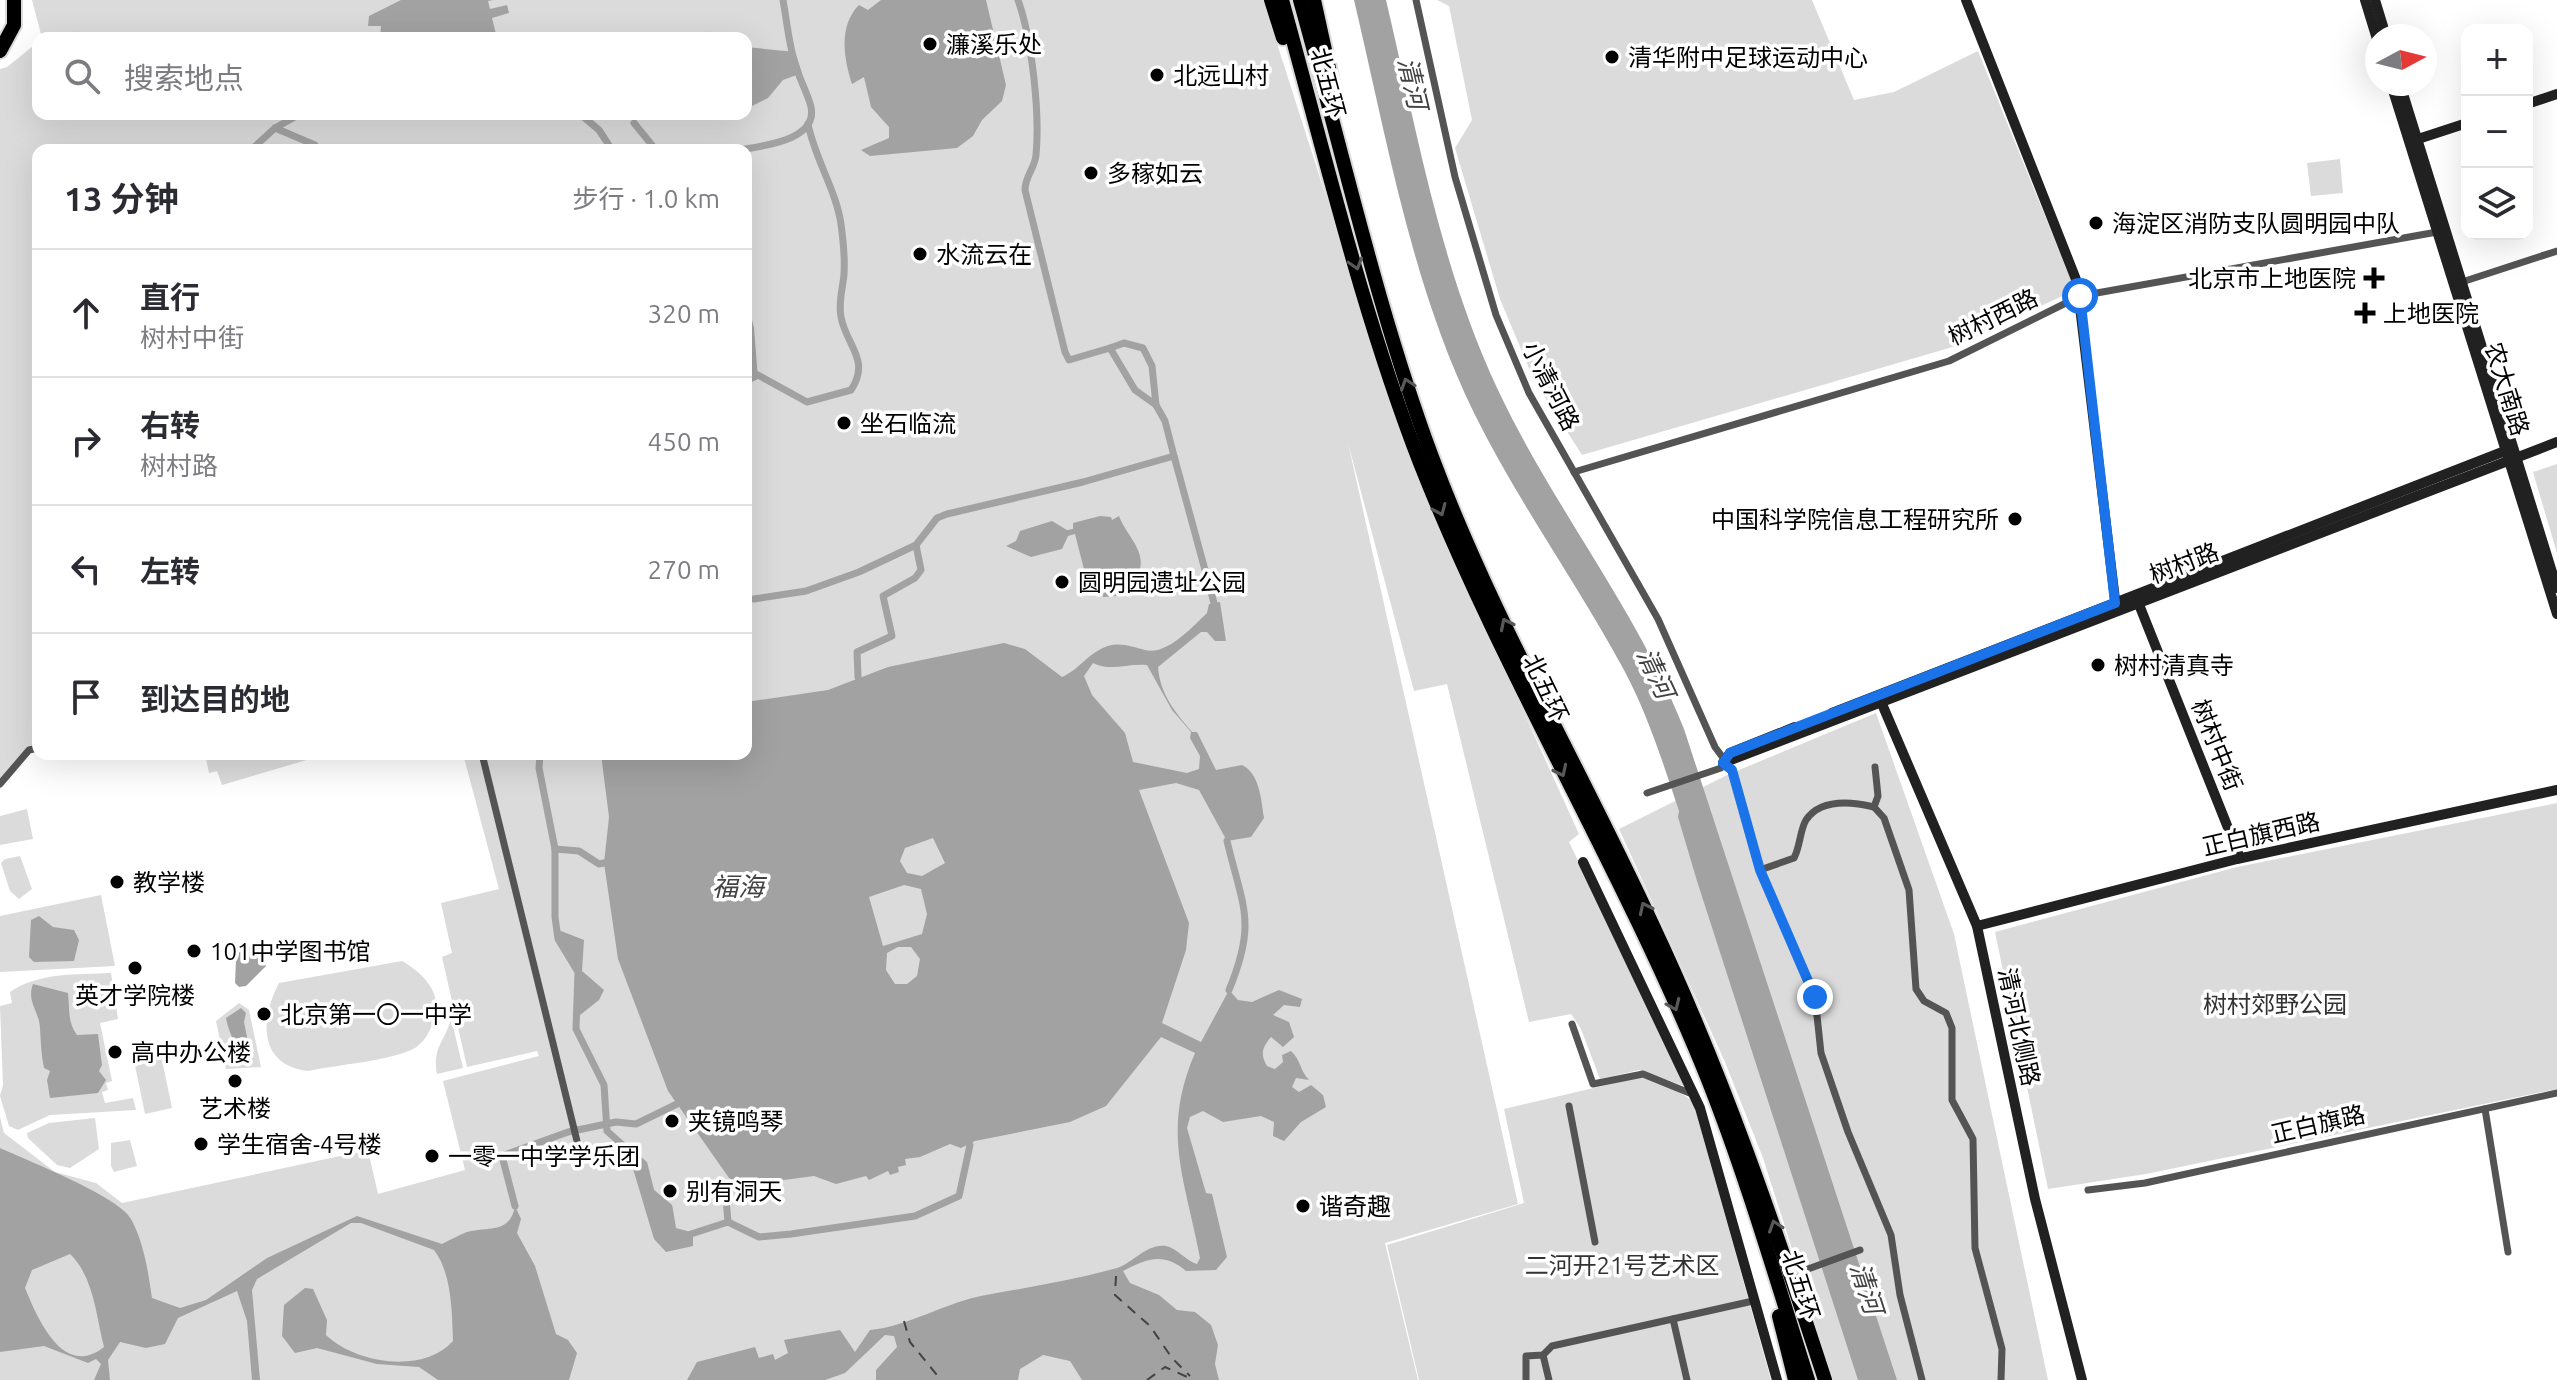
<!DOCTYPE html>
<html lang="zh">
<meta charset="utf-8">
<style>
:root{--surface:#fff;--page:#f2f2f3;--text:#2b2b33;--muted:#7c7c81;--line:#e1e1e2}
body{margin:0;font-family:Ubuntu,"Noto Sans SC",sans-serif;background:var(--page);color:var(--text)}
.controls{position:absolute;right:24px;top:24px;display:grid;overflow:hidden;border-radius:16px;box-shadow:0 8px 32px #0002}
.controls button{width:72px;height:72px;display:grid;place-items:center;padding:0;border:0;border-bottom:2px solid var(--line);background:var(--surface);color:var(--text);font:40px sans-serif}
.compass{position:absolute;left:2365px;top:24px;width:72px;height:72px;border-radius:50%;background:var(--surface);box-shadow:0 8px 32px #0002;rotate:83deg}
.stop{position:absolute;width:24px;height:24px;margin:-18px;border:6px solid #1a73e8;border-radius:50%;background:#fff}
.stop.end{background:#1a73e8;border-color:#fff;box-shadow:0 2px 8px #0008}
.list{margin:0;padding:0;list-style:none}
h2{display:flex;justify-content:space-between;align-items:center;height:104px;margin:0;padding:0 32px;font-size:34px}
h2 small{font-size:26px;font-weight:400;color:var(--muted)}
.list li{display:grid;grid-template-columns:52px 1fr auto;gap:24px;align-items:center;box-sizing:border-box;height:128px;padding:0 32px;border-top:2px solid var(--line)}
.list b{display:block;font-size:30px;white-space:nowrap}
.list p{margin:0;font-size:26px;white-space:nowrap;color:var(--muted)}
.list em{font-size:26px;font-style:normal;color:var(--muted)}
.icon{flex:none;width:44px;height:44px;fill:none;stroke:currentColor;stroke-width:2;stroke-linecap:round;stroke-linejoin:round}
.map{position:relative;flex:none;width:2557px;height:1380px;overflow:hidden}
.search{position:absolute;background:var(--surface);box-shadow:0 8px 32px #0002;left:32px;top:32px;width:720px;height:88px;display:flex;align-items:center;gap:20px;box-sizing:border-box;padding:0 28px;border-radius:16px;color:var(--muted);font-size:30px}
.panel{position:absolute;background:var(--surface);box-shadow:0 8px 32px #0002;left:32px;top:144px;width:720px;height:616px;border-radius:16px}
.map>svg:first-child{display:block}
</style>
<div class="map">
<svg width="2557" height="1380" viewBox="0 0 2557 1380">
<rect width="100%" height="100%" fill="#fff"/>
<!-- green -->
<g fill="#dbdbdb">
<polygon points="32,0 1263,0 1413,468 1579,834 1569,842 1687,1087 1639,1070 1600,1079 1581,1029 1571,1014 1529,1022 1447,684 1414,691 1348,443 1518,1204 1385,1243 1418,1380 0,1380 0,1117 4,1133 55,1172 96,1183 122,1203 368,1150 378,1194 465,1170 443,1081 539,1056 537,1051 467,1067 442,957 452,953 441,903 499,889 463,754 746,754 746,150 38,150 38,748 29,750 0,784 0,69 7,67 38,42 38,114 746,114 746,38 42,38"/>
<polygon points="1437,0 1812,0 1854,100 1894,92 1978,51 2075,290 1956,346 1582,455 1534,380 1500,299 1455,148 1472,120 1449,6"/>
<polygon points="2340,159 2343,193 2311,196 2307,163"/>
<polygon points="2557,464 2557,553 2533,472"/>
<polygon points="1876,713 1954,934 2048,1380 1834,1380 1763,1158 1725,1062 1619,829 1727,775"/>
<polygon points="205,754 327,754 222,785 217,771 209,773"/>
<polygon points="2557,803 2557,1089 2146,1174 2048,1189 1995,932 2237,867"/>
<polygon points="27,809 33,839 0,845 0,816"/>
<polygon points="20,856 32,889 19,899 10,891 1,863 5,859"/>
<polygon points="101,895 115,966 0,972 0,916"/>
<path d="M402,961C419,971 438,987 436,1009C434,1024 427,1043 411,1050C387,1061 336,1065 308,1071C258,1065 260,1019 279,983Z"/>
<path d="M111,973L118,1019L100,1023L112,1081L106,1083L108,1090L102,1092L105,1103L133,1098L136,1110L50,1115L18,1130L9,1126L0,1096L3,1085L0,1006L12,1003L10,992C39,972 76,975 111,973Z"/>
<polygon points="239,1003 249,1010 261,1067 226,1069 216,1021"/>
<path d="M451,1018L463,1068L437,1074C432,1046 445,1043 451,1018Z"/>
<polygon points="158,1041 172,1108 145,1114 131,1046"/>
<polygon points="1641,1077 1661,1081 1693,1101 1771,1380 1419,1380 1387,1245 1524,1203 1504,1109"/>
<polygon points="95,1118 99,1149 70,1168 57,1165 28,1138 27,1133 49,1123"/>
<polygon points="130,1140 137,1166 114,1172 111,1166 111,1143"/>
</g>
<!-- water -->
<g fill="#a2a2a2" fill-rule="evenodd">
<polygon points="401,0 493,0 488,1 490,9 507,5 509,13 492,18 497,38 380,38 381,26 368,26 369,16"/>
<path d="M881,0H986L1006,85L1002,101L982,120L973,136L957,148L870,156L861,150L889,138V127L871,107L864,77L852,84C844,59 838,26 859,5L868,10Z"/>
<path d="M1354,0H1386C1417,131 1440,267 1498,390C1553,507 1636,608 1684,729L1897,1380H1858L1697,881L1678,817L1679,811C1663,763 1648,715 1624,670C1577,583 1518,502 1474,413C1411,284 1387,139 1354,0Z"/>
<polygon points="746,47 795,52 802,73 783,80 768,98 746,109"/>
<polygon points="746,296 754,328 758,379 746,385"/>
<path d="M1100,516L1111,517L1112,520L1119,516C1126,536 1150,553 1137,576L1143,594L1103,597L1096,584L1088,585L1075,534L1068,536L1062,549L1031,557L1006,546L1016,541L1020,531L1052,521L1067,530L1073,529V523Z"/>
<path d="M1220,602L1226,641H1215L1207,632H1201L1158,667C1160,694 1175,712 1192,732H1197L1216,770L1242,765C1260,774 1261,799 1264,818L1251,837L1227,841L1199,790L1176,783L1139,790L1189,923L1186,950L1162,1023L1201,1042L1229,990L1238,1000L1252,1002L1279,990L1302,999L1300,1007L1284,1005L1273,1015L1289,1022L1294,1037L1283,1047L1271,1037C1262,1048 1260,1054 1267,1066L1275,1069L1283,1062L1282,1055L1291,1051C1301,1060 1300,1071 1309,1080L1296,1078L1292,1087L1299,1092L1311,1085L1323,1095L1326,1107L1301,1122L1284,1141L1273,1136L1274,1122L1261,1116L1223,1122L1203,1111L1190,1117L1187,1128L1206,1193L1212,1194L1227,1257L1216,1270L1186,1271C1164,1252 1147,1258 1123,1271L1130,1283L1159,1295L1177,1310L1195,1312L1211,1325L1218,1345L1215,1364L1219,1380H1082L1070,1361L1043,1355L1020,1369L1018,1380H876V1370L897,1347L894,1336L885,1335L845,1373L825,1380H687L697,1362L755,1347L759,1358L773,1354L775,1360L788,1353L784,1340L840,1330L855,1352L870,1330C910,1326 946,1302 986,1295C1030,1287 1074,1280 1117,1268C1133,1263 1147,1243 1166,1246C1177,1248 1186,1261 1197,1264L1200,1258C1185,1178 1161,1132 1195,1053L1161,1037L1106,1106L1070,1122L975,1141L961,1148L950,1144L920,1157L905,1159L906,1165L898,1167L899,1172L890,1175L888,1171L869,1180L866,1176L836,1184L814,1176L741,1186L729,1178L668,1091L618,959L604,863L609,817L601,754H746V702L828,690L888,667L1004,643L1025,649L1062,677C1080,669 1089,652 1108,646C1121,642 1133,647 1145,650C1167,656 1193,626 1207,613L1209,604ZM1093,663C1111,672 1127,663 1147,665L1172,710L1191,732L1190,738L1200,756L1199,769L1187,773L1133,762L1125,733L1092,695L1084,676ZM933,838L945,863L922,876L907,873L900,861L905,848ZM904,885L921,889L927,914L922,934L883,946L869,897ZM898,947H911L920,959L917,976L907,984H895L886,970L887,953Z"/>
<polygon points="39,916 53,927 74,930 79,940 74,961 34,962 29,957 31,920"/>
<polygon points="556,929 584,940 582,971 604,990 599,1000 580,1015 578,972 558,939"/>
<polygon points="249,946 262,951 266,966 246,986 239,987 235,983 236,959 242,947"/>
<path d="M33,984L68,993C70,1009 67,1021 77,1035L98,1034L102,1065L99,1071L106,1080L98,1093L50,1098L47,1080L50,1071L44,1068C41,1055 41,1042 40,1029C40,1012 26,1002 33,984Z"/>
<path d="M241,1008L246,1013L244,1022L249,1047L242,1057L237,1056C237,1042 228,1033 226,1018Z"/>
<path d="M0,1148C26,1160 120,1197 131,1219C144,1243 148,1271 152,1298L180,1308L206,1300L267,1258L357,1216L442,1244C450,1240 459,1235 467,1232C489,1226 510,1234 515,1206L521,1219L517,1233L535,1266L556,1334L568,1340L577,1353L569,1380H438L419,1367L377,1364L317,1348L295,1353L282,1336L284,1305L305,1288L313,1289L327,1320L326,1335C356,1364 424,1374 453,1341C452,1313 452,1273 434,1250L361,1223H351L257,1279L252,1290L260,1380H252L247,1321L237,1291L178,1318L165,1344L146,1348L120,1342L108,1360L110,1380H94L101,1364L96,1359L88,1363L44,1346L0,1352ZM70,1254C94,1277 96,1316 104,1347C63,1380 37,1317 25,1288L32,1270Z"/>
<path d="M636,1157C648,1167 644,1180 652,1192C665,1213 667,1199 673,1231L693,1234V1246L666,1252L654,1239L631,1162Z"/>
</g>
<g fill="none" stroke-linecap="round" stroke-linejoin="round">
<!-- canal -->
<g stroke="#a2a2a2" stroke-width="7">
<path d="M1018,0C1032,39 1040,114 1036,155C1035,168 1025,176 1025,190L1065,352L1069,360L1110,348L1135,390L1156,405L1165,421L1174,456"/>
<polyline points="580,114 599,130 612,150"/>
<polyline points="634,123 656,150"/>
<polyline points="275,128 315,145 316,150"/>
<polyline points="251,150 275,128 300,114"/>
<path d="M739,150C761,146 818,141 811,107C808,94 800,80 796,67C789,46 787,22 783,0"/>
<polyline points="1110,348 1124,343 1143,348 1152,366 1156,405"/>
<path d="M758,375L807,402L851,390C871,360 846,345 841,317C838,302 843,288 844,274C845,259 843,239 841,224C836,190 815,159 808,124"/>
<polyline points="754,599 806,591 859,572 916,545 937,518 947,514 1083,482 1174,456 1214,603"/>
<polyline points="858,677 857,652 892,636 883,596 915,578 921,570 916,545"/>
<polyline points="540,754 539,768 555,849 555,917 558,939 578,972 576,1029 604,1085 607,1131 644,1164 651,1192 669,1207 673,1231 688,1235 728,1222 759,1237 791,1234 915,1216 959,1196 970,1145"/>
<path d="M1227,841C1243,908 1257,922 1229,990"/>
<polyline points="555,849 579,851 599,864 604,863"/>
<polyline points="515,1206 502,1156 568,1132 616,1122 636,1124 677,1104"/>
<polyline points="728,1222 726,1199 735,1182"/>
</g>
<!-- ferry -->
<g stroke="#434343" stroke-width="2" stroke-dasharray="10 8" stroke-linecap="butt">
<polyline points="1116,1276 1115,1295 1150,1326 1172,1358 1190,1376"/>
<polyline points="904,1321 910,1342 941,1380"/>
<polyline points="1147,1380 1165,1367 1194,1380"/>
</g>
<defs>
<g id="highway">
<polyline points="1271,0 1283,38"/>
<path d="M1282,0C1325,155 1362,313 1420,463C1503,674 1622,867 1707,1077C1746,1175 1776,1279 1808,1380"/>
<path d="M1300,0C1343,153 1377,309 1432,457C1493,620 1582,771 1654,928C1723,1075 1775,1226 1825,1380"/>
<polyline points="1314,0 1336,100"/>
<polyline points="0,51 14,25 14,0"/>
<polyline points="1779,1316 1795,1380"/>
</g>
</defs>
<!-- highway casing -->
<use href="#highway" stroke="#dbdbdb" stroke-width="18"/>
<!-- street -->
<g stroke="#545454" stroke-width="7">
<polyline points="1416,0 1455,177 1496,315 1529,393 1658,619 1715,747 1732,770 1760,870 1815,997 1821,1053 1848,1132 1891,1235 1900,1295 1922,1380"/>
<polyline points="2462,282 2557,251"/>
<polyline points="1574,472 1949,361 2080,296 2437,232"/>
<polyline points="482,754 577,1141"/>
<polyline points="0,784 29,750 38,748"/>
<polyline points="1647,793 1721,768 1723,763"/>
<polyline points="1874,807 1884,818 1909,890 1916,989 1924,1001 1946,1013 1952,1028 1952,1100 1973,1139 1975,1248 2002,1349 2001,1380"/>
<path d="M1760,870L1794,858C1800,847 1800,830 1806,820C1821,798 1853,802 1874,807L1878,796L1875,767"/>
<polyline points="1572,1024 1593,1084 1643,1074 1692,1094"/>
<polyline points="1569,1106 1595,1242"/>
<polyline points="2485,1109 2508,1252"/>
<polyline points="2088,1190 2145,1183 2557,1093"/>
<polyline points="1808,1269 1860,1250"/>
<polyline points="1673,1319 1687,1380"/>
<polyline points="1543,1355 1549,1380"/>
<polyline points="1526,1380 1526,1356 1543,1355 1552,1346 1753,1301"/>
</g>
<!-- secondary -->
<g stroke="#212121" stroke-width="10">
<polyline points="1966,0 2077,282 2116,608"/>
<polyline points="2365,0 2377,39"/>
<polyline points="2375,0 2386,36"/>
<polyline points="2391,84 2557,614"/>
<polyline points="2400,84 2557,588"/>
<polyline points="2527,104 2557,94"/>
<polyline points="2412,141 2467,123"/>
<polyline points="2138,602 2240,858"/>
<polyline points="1879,697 1977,926 2035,1199 2082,1380"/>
<polyline points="1832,713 2505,451 2516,455"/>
<polyline points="1723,763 2557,442"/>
<polyline points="1723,763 1730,753 1795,727"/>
<polyline points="1583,862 1700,1108 1777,1380"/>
<polyline points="1977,926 2237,859 2557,790"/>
</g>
<!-- highway -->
<use href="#highway" stroke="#000" stroke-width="14"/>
</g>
<!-- one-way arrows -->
<defs><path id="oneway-chevron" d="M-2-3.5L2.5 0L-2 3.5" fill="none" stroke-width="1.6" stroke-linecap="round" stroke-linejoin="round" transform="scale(2)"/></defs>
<g stroke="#595959">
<use href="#oneway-chevron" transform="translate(1356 264) rotate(73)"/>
<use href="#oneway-chevron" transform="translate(1407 384) rotate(-109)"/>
<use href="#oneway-chevron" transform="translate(1440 510) rotate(67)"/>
<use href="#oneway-chevron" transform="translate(1506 624) rotate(-116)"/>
<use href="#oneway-chevron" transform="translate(1561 771) rotate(64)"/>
<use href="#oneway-chevron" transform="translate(1645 908) rotate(-116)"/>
<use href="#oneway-chevron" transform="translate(1674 1005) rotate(66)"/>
<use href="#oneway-chevron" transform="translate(1775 1226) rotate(-108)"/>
</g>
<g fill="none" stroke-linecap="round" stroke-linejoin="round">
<!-- route -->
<polyline stroke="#1a73e8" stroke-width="10" points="1815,997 1760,870 1732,770 1723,763 1730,753 2115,603 2080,296"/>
</g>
<!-- markers -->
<g fill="#000" stroke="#fff" stroke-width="3">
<circle cx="930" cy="44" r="8"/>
<circle cx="1612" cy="57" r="8"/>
<circle cx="1157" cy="75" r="8"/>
<circle cx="1091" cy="173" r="8"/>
<circle cx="2096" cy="223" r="8"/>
<circle cx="920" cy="254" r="8"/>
<path d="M2370 266h8v8h8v8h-8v8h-8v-8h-8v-8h8z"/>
<path d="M2361 301h8v8h8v8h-8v8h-8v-8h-8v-8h8z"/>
<circle cx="844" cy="423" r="8"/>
<circle cx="2015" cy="519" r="8"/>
<circle cx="1062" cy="582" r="8"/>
<circle cx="2098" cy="665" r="8"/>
<circle cx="117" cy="882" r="8"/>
<circle cx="194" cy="951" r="8"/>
<circle cx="135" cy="968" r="8"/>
<circle cx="264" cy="1014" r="8"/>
<circle cx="115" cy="1052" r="8"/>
<circle cx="235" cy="1081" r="8"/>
<circle cx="672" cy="1121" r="8"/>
<circle cx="201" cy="1144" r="8"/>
<circle cx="432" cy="1156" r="8"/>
<circle cx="670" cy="1191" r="8"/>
<circle cx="1303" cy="1206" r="8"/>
</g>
<g text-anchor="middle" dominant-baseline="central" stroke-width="7" stroke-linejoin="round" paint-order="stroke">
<!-- poi labels -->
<g font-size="24" fill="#000" stroke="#fff" text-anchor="start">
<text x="946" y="44">濂溪乐处</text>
<text x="1628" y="57">清华附中足球运动中心</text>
<text x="1173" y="75">北远山村</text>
<text x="1107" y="173">多稼如云</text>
<text x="2112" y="223">海淀区消防支队圆明园中队</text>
<text x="936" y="254">水流云在</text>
<text x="2356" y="278" text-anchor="end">北京市上地医院</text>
<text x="2383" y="313">上地医院</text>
<text x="860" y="423">坐石临流</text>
<text x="1999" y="519" text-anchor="end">中国科学院信息工程研究所</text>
<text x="1078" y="582">圆明园遗址公园</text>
<text x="2114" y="665">树村清真寺</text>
<text x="133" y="882">教学楼</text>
<text x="210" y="951">101中学图书馆</text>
<text x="135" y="995" text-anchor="middle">英才学院楼</text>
<text x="280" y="1014">北京第一〇一中学</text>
<text x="131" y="1052">高中办公楼</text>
<text x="235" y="1108" text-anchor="middle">艺术楼</text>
<text x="688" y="1121">夹镜鸣琴</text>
<text x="217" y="1144">学生宿舍-4号楼</text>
<text x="448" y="1156">一零一中学学乐团</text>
<text x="686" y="1191">别有洞天</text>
<text x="1319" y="1206">谐奇趣</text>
</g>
<!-- street labels -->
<g font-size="24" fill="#000" stroke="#fff">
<text transform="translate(1328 83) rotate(75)">北五环</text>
<text transform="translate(1993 317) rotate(-26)">树村西路</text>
<text transform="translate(1551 386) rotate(63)">小清河路</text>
<text transform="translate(2507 389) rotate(73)">农大南路</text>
<text transform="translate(2184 563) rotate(-21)">树村路</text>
<text transform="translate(1546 688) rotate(64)">北五环</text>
<text transform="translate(2217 745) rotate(68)">树村中街</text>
<text transform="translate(2261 834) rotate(-13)">正白旗西路</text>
<text transform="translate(2019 1027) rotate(78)">清河北侧路</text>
<text transform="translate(2318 1124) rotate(-13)">正白旗路</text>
<text transform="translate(1801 1285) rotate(72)">北五环</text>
</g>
<!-- park labels -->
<g font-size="24" fill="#323232" stroke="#fff">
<text x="2275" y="1004">树村郊野公园</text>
<text x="1622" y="1265">二河开21号艺术区</text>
</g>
<!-- water labels -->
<g font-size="26" font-style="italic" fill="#434343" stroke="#fff">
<text transform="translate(1413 83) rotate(77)">清河</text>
<text transform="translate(1656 673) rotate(65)">清河</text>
<text x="738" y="886">福海</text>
<text transform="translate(1867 1288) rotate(72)">清河</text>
</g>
</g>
</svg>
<div class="controls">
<button>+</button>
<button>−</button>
<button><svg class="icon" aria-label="layers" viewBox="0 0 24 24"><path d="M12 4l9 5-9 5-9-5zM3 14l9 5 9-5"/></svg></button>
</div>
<svg class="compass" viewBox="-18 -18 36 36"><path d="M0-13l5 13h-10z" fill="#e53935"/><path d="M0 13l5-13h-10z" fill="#7c7c81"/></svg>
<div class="stop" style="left:2080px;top:296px"></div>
<div class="stop end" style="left:1815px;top:997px"></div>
<div class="search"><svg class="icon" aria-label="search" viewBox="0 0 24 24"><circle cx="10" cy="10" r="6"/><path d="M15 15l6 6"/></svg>搜索地点</div>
<section class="panel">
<h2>13 分钟<small>步行 · 1.0 km</small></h2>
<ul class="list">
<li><svg class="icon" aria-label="ahead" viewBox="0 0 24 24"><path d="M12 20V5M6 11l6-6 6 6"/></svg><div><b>直行</b><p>树村中街</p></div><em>320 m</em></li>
<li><svg class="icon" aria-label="right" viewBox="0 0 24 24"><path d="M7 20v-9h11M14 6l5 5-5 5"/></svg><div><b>右转</b><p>树村路</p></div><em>450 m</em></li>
<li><svg class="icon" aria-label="left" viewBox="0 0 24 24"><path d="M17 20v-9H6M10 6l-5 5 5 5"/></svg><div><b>左转</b></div><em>270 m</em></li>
<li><svg class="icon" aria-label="arrive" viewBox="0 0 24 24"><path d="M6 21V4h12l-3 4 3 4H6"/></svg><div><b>到达目的地</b></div></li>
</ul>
</section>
</div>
